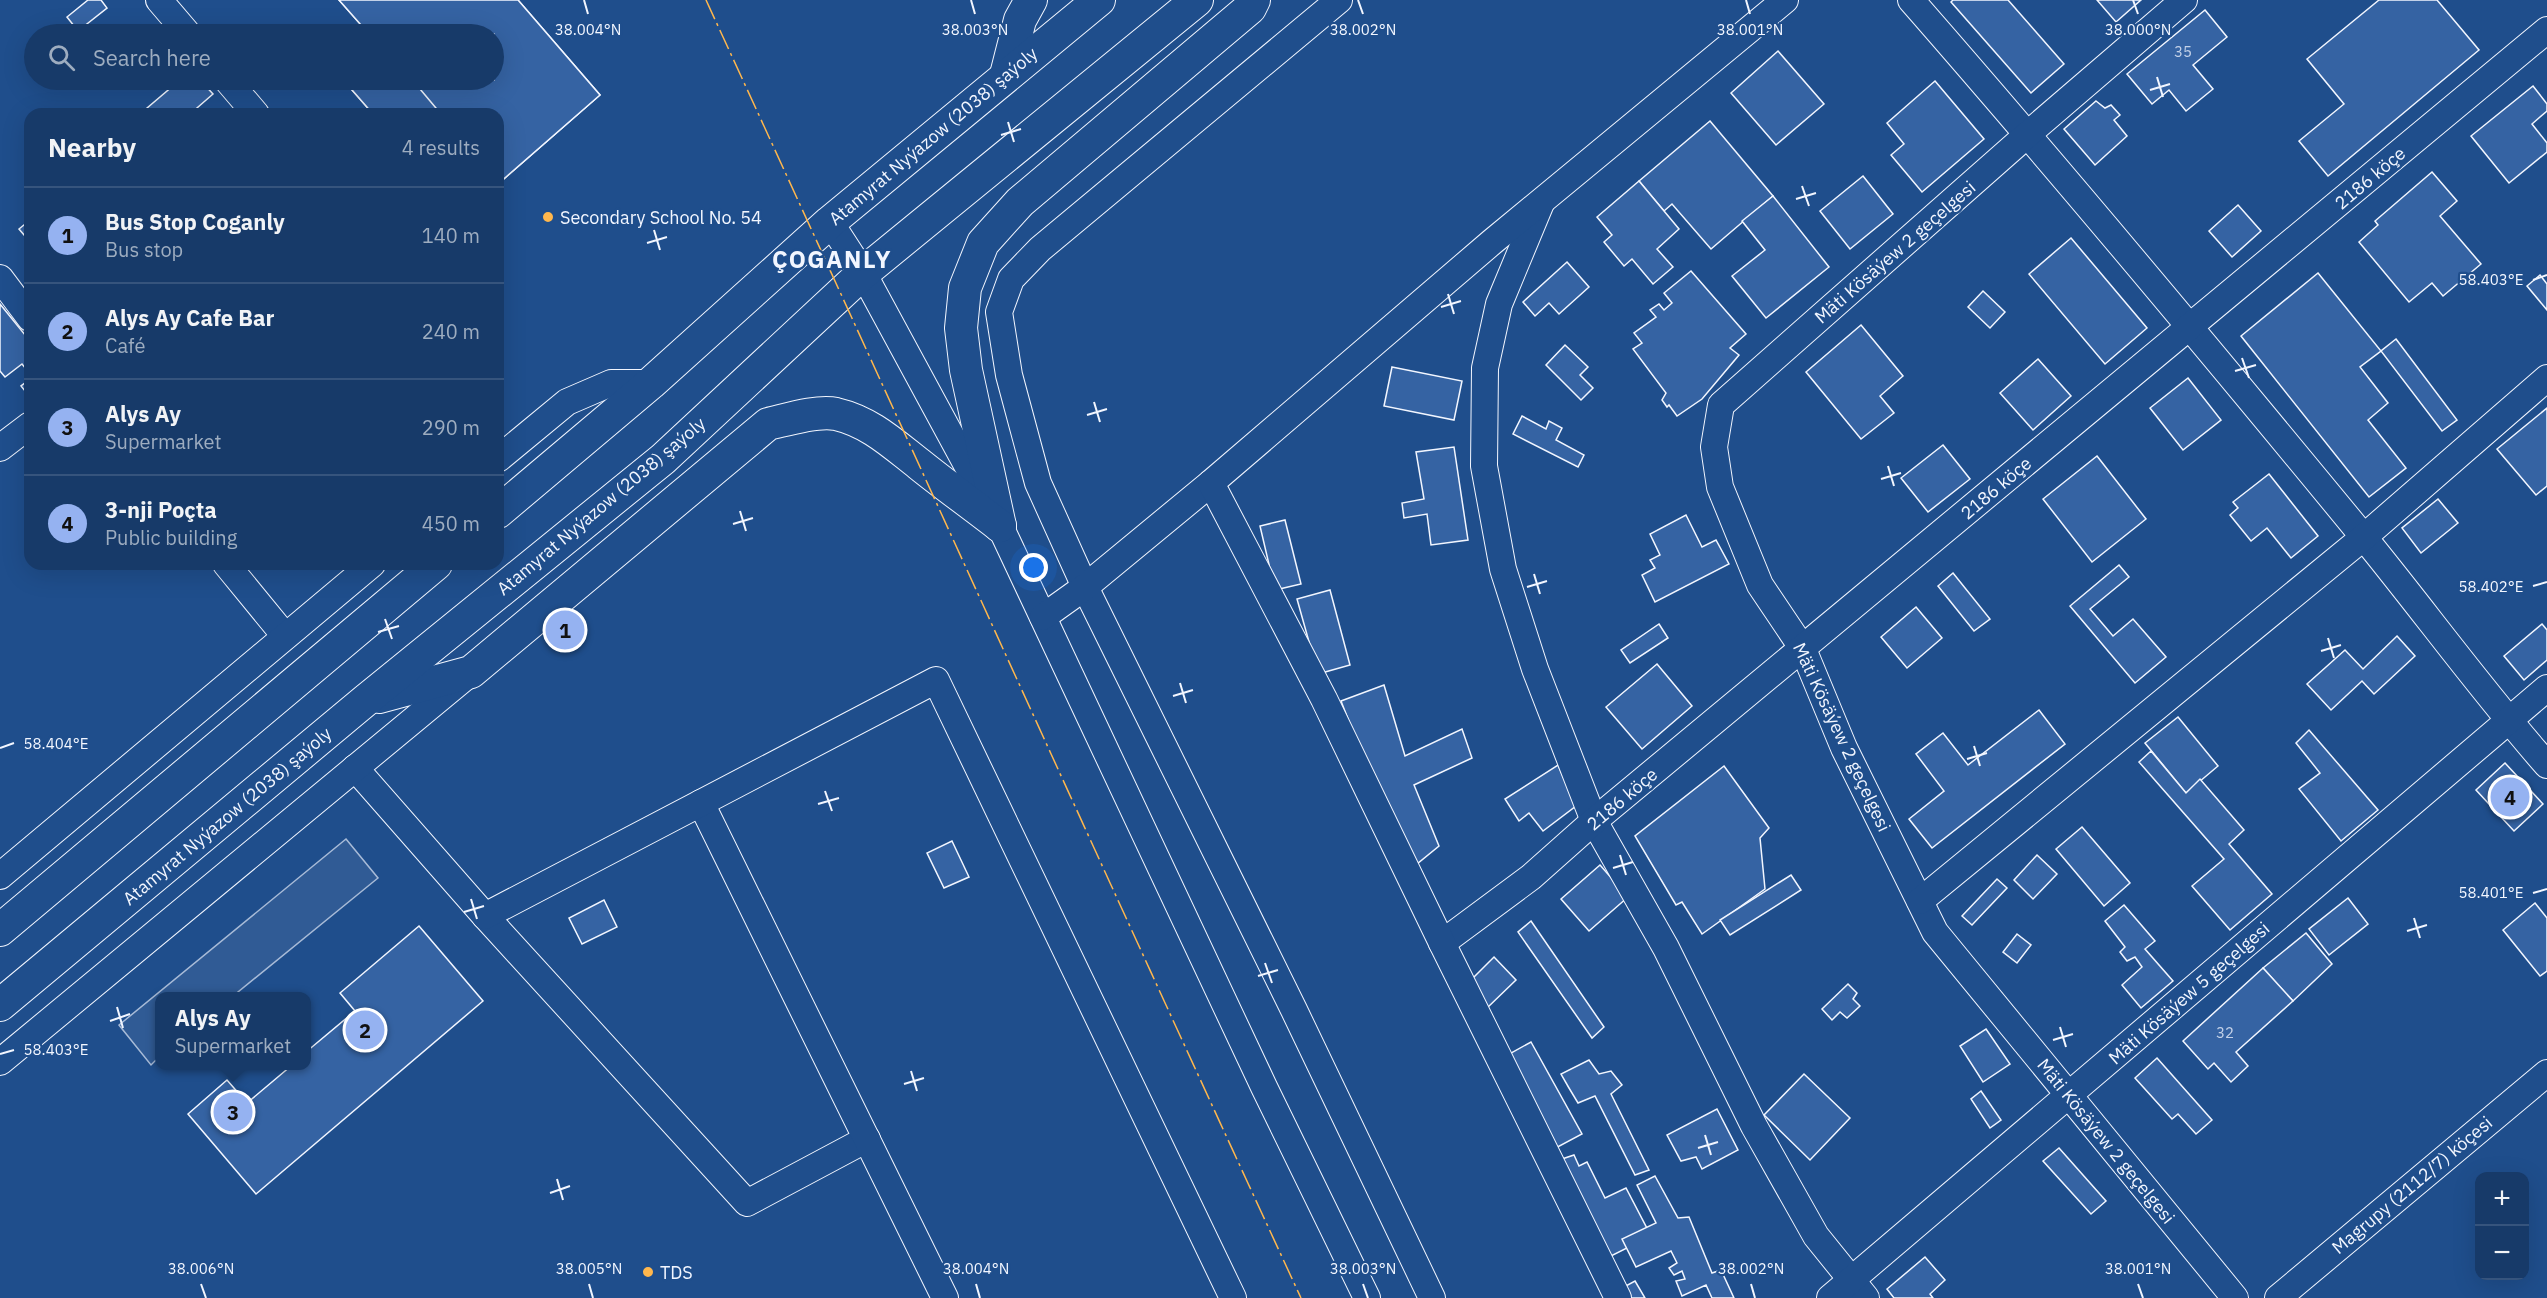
<!DOCTYPE html>
<meta charset="utf-8">
<style>
:root{--surface:#173a69;--page:#244571;--text:#f1f3f6;--muted:#9eadc0;--line:#36547d;--accent:#95b2f1}
body{margin:0;font-family:"IBM Plex Sans",sans-serif;background:var(--page);color:var(--text)}
.controls{position:absolute;right:18px;bottom:18px;display:grid;overflow:hidden;border-radius:12px;box-shadow:0 6px 24px #0002}
.controls button{width:54px;height:54px;display:grid;place-items:center;padding:0;border:0;border-bottom:2px solid var(--line);background:var(--surface);color:var(--text);font:30px sans-serif}
.you{position:absolute;left:1034px;top:568px;width:21px;height:21px;margin:-15px;border:4px solid #fff;border-radius:50%;background:#1a73e8;box-shadow:0 0 0 9px #1a73e833}
.badge{display:grid;place-items:center;width:39px;height:39px;border-radius:50%;background:var(--accent);color:#111;font-size:20px;font-weight:700}
.pin{position:absolute;translate:-50% -50%;border:3px solid #fff;box-shadow:0 2px 6px #0006}
.popup{position:absolute;left:155px;top:992px;width:156px;height:78px;box-sizing:border-box;display:grid;place-content:center;border-radius:12px;background:var(--surface);filter:drop-shadow(0 2px 4px #0005);font-size:20px;white-space:nowrap;color:var(--muted)}
.popup b{font-size:22px;color:var(--text)}
.popup::after{content:'';position:absolute;left:50%;top:100%;margin-left:-12px;border:12px solid transparent;border-top-color:var(--surface)}
.list{margin:0;padding:0;list-style:none}
h2{display:flex;justify-content:space-between;align-items:center;height:78px;margin:0;padding:0 24px;font-size:26px}
h2 small{font-size:20px;font-weight:400;color:var(--muted)}
.list li{display:grid;grid-template-columns:39px 1fr auto;gap:18px;align-items:center;box-sizing:border-box;height:96px;padding:0 24px;border-top:2px solid var(--line)}
.list b{display:block;font-size:22px;white-space:nowrap}
.list p{margin:0;font-size:20px;white-space:nowrap;color:var(--muted)}
.list em{font-size:20px;font-style:normal;color:var(--muted)}
.icon{flex:none;width:33px;height:33px;fill:none;stroke:currentColor;stroke-width:2;stroke-linecap:round;stroke-linejoin:round}
.map{position:relative;flex:none;width:2547px;height:1298px;overflow:hidden}
.search{position:absolute;background:var(--surface);box-shadow:0 6px 24px #0002;left:24px;top:24px;width:480px;height:66px;display:flex;align-items:center;gap:15px;box-sizing:border-box;padding:0 21px;border-radius:33px;color:var(--muted);font-size:22px}
.panel{position:absolute;background:var(--surface);box-shadow:0 6px 24px #0002;left:24px;top:108px;width:480px;height:462px;border-radius:18px}
.map>svg:first-child{display:block}
</style>
<div class="map">
<svg width="2547" height="1298" viewBox="0 0 2547 1298">
<rect width="100%" height="100%" fill="#1f4e8c"/>
<!-- built -->
<polygon fill="#305b95" stroke="#a8bbd7" stroke-width="1.5" points="346,839 378,878 233,996 160,996 159,1057 151,1065 119,1025"/>
<!-- building -->
<g fill="#3563a3" stroke="#f2f6ff" stroke-width="1.5">
<polygon points="88,0 101,0 107,8 78,31 67,17"/>
<polygon points="339,0 518,0 600,95 498,184 498,126 528,100 494,59 494,34 369,34"/>
<polygon points="339,0 518,0 600,95 498,184 498,114 373,114 346,83 350,80 494,80 494,34 369,34"/>
<polygon points="1953,0 2008,0 2064,64 2031,93 1951,2"/>
<polygon points="2097,0 2141,0 2116,22"/>
<polygon points="2379,0 2437,0 2479,50 2328,176 2299,141 2344,104 2307,59"/>
<polygon points="2205,10 2227,37 2193,65 2213,89 2186,111 2169,90 2152,104 2127,74"/>
<polygon points="1778,51 1824,104 1776,145 1731,93"/>
<polygon points="180,80 200,80 213,94 190,114 140,114"/>
<polygon points="350,80 419,80 415,83 441,114 373,114 346,83"/>
<polygon points="1935,81 1984,139 1922,192 1891,155 1904,144 1887,123"/>
<polygon points="2533,86 2547,104 2547,111 2532,124 2547,143 2547,152 2509,183 2471,136"/>
<polygon points="2096,101 2105,108 2111,105 2120,115 2114,120 2127,136 2095,165 2064,129"/>
<polygon points="1710,121 1773,196 1711,249 1672,204 1664,211 1639,181"/>
<polygon points="2432,172 2457,201 2440,216 2481,264 2443,296 2432,283 2409,302 2359,242 2378,225 2375,221"/>
<polygon points="1863,176 1893,214 1850,249 1820,211"/>
<polygon points="1639,181 1679,229 1657,249 1673,267 1653,284 1632,259 1624,266 1604,242 1612,235 1597,217"/>
<polygon points="1773,196 1829,267 1766,318 1732,276 1765,250 1742,221"/>
<polygon points="2238,205 2261,231 2232,257 2209,231"/>
<polygon points="30,220 30,242 19,229"/>
<polygon points="2071,238 2147,328 2105,364 2029,274"/>
<polygon points="1567,262 1589,287 1559,314 1549,303 1535,316 1523,302"/>
<polygon points="1691,271 1746,334 1730,348 1739,355 1702,399 1677,416 1669,405 1667,407 1662,400 1666,393 1633,349 1642,343 1634,333 1656,317 1650,310 1659,304 1664,310 1672,303 1664,293"/>
<polygon points="2318,273 2381,351 2360,367 2388,403 2368,420 2406,468 2369,497 2241,336"/>
<polygon points="2540,275 2547,284 2547,310 2527,286"/>
<polygon points="1983,291 2005,312 1990,328 1968,307"/>
<polygon points="0,304 30,341 30,374 22,364 5,377 0,371"/>
<polygon points="1861,325 1903,376 1880,396 1894,413 1861,439 1806,372"/>
<polygon points="2396,339 2457,420 2442,431 2381,351"/>
<polygon points="1565,345 1588,367 1580,375 1593,388 1581,400 1546,365"/>
<polygon points="2038,359 2071,396 2033,430 2000,393"/>
<polygon points="1392,367 1462,381 1454,420 1384,406"/>
<polygon points="2188,378 2221,420 2183,450 2150,408"/>
<polygon points="30,379 30,395 29,396 21,386"/>
<polygon points="2547,408 2547,486 2536,495 2497,449"/>
<polygon points="1522,416 1546,429 1549,421 1562,428 1556,440 1584,455 1578,467 1513,434"/>
<polygon points="1943,445 1970,479 1928,512 1901,478"/>
<polygon points="1454,447 1468,540 1431,545 1427,514 1404,518 1402,503 1424,499 1416,452"/>
<polygon points="2097,456 2146,519 2092,562 2043,499"/>
<polygon points="2269,474 2318,536 2291,558 2267,528 2251,541 2230,515 2238,508 2233,502"/>
<polygon points="2438,499 2458,523 2421,553 2402,528"/>
<polygon points="1686,515 1702,547 1716,540 1729,564 1655,602 1642,575 1655,568 1650,560 1660,555 1650,534"/>
<polygon points="1285,520 1301,584 1275,590 1260,526"/>
<polygon points="2119,565 2129,577 2090,609 2113,636 2133,619 2166,657 2135,683 2070,606"/>
<polygon points="1953,573 1990,619 1974,631 1938,586"/>
<polygon points="1330,590 1350,665 1318,674 1297,599"/>
<polygon points="1916,607 1942,638 1907,668 1881,637"/>
<polygon points="1659,624 1668,638 1630,663 1621,650"/>
<polygon points="2542,624 2547,630 2547,660 2524,680 2504,656"/>
<polygon points="2397,636 2415,656 2374,694 2362,681 2331,710 2307,684 2345,650 2363,669"/>
<polygon points="1657,664 1692,706 1642,749 1606,707"/>
<polygon points="1384,685 1405,756 1462,729 1472,758 1414,785 1439,846 1412,868 1369,773 1341,701"/>
<polygon points="2039,710 2065,744 1932,848 1909,819 1944,791 1916,754 1943,733 1968,765"/>
<polygon points="2178,717 2218,766 2186,793 2145,743"/>
<polygon points="2309,730 2378,810 2341,841 2299,789 2320,773 2296,743"/>
<polygon points="2151,751 2186,793 2200,779 2244,830 2229,844 2272,894 2230,930 2192,886 2224,859 2139,762"/>
<polygon points="2505,763 2543,804 2514,831 2476,790"/>
<polygon points="1558,765 1576,806 1543,831 1529,813 1519,821 1505,799"/>
<polygon points="1724,766 1769,828 1760,838 1765,889 1702,934 1682,902 1676,905 1635,836"/>
<polygon points="2082,827 2130,883 2104,906 2056,849"/>
<polygon points="952,841 969,877 944,888 927,853"/>
<polygon points="2037,855 2057,874 2033,899 2014,880"/>
<polygon points="1600,865 1628,897 1589,931 1561,899"/>
<polygon points="1791,875 1801,890 1730,935 1720,920"/>
<polygon points="1997,879 2007,888 1972,925 1962,916"/>
<polygon points="2348,898 2368,924 2329,955 2309,929"/>
<polygon points="604,900 617,927 582,944 569,918"/>
<polygon points="2535,903 2547,918 2547,971 2540,976 2503,930"/>
<polygon points="2124,905 2155,941 2145,949 2173,981 2141,1008 2122,985 2142,967 2135,957 2127,961 2120,952 2125,947 2105,921"/>
<polygon points="1531,921 1604,1027 1592,1038 1518,932"/>
<polygon points="419,926 483,1001 256,1194 188,1114 227,1080 247,1103 291,1066 306,1066 306,1052 355,1011 340,993"/>
<polygon points="2306,933 2332,964 2293,1001 2263,968"/>
<polygon points="2017,934 2031,945 2017,963 2003,952"/>
<polygon points="1494,957 1516,980 1487,1008 1465,986"/>
<polygon points="2263,968 2293,1001 2236,1052 2248,1066 2231,1082 2214,1063 2208,1069 2183,1041"/>
<polygon points="1848,984 1857,993 1853,999 1860,1006 1847,1018 1840,1012 1832,1020 1822,1009"/>
<polygon points="1986,1029 2010,1064 1983,1082 1960,1046"/>
<polygon points="1531,1042 1582,1134 1552,1150 1502,1058"/>
<polygon points="2157,1058 2212,1120 2196,1134 2178,1114 2172,1119 2135,1078"/>
<polygon points="1589,1060 1599,1074 1611,1071 1622,1085 1611,1094 1649,1170 1635,1175 1595,1096 1578,1103 1569,1088 1561,1074"/>
<polygon points="1804,1074 1850,1118 1810,1160 1764,1115"/>
<polygon points="1981,1091 2001,1120 1990,1128 1971,1099"/>
<polygon points="1717,1109 1738,1150 1702,1169 1696,1157 1681,1161 1667,1135"/>
<polygon points="2059,1148 2106,1201 2091,1214 2043,1161"/>
<polygon points="1574,1155 1579,1166 1587,1162 1605,1198 1626,1188 1651,1236 1603,1260 1556,1161"/>
<polygon points="1655,1176 1678,1218 1689,1217 1712,1273 1721,1270 1734,1298 1712,1298 1706,1285 1682,1296 1676,1281 1685,1279 1682,1271 1674,1275 1669,1268 1677,1263 1671,1251 1636,1267 1622,1239 1656,1223 1637,1185"/>
<polygon points="1925,1257 1945,1280 1930,1294 1933,1298 1894,1298 1887,1289"/>
<polygon points="1635,1281 1645,1298 1627,1298 1622,1288"/>
</g>
<g fill="none" stroke-linecap="round" stroke-linejoin="round">
<defs>
<g id="minor">
<polyline points="159,0 188,34"/>
<polyline points="1339,0 1040,249 1011,279 999,312 1009,375 1038,483 1085,587 1294,1010 1432,1298"/>
<path d="M1911,0C2065,176 2214,355 2362,535C2425,612 2482,691 2547,765"/>
<polyline points="2184,0 2028,134 1721,405 1714,447 1720,487 1760,585 1803,649 1844,748 1935,932 2235,1298"/>
<polyline points="227,80 256,114"/>
<polyline points="1541,203 1499,304 1485,368 1484,466 1503,569 1535,669 1594,821 1666,948 1754,1126 1816,1236 1866,1298"/>
<polyline points="830,222 863,273 1000,526 1264,1087 1367,1298"/>
<polyline points="0,278 30,318"/>
<polyline points="0,448 30,425"/>
<polyline points="498,459 567,402 611,383 651,383"/>
<polyline points="226,564 285,636"/>
<polyline points="1043,617 1085,587 1211,483"/>
<polyline points="355,768 485,916 747,1203 867,1139"/>
<polyline points="701,803 945,1298"/>
<polyline points="0,876 372,564"/>
<polyline points="1920,901 2364,537 2547,378"/>
<polyline points="485,916 936,680 1233,1298"/>
<polyline points="1442,943 1531,877 1594,821 2547,30"/>
<polyline points="0,1062 469,674"/>
<polyline points="1618,1298 1442,943 1324,699 1211,483 1492,242 1785,0"/>
<polyline points="1830,1298 2547,688"/>
<polyline points="2278,1298 2547,1073"/>
</g>
<g id="major">
<polyline points="1006,75 1020,20 1031,0"/>
<polyline points="498,512 651,383 830,222 1099,0"/>
<polyline points="1000,526 966,370 961,328 965,288 983,243 1020,202 1250,8 1254,0"/>
<path d="M379,697L471,672L768,424C786,420 817,410 836,414C870,422 892,443 919,464C945,485 973,505 1000,526"/>
<polyline points="0,930 436,564"/>
<polyline points="0,1005 366,700 663,459 863,273 1197,0"/>
</g>
</defs>
<!-- minor casing -->
<use href="#minor" stroke="#f2f6ff" stroke-width="28"/>
<!-- major casing -->
<use href="#major" stroke="#f2f6ff" stroke-width="34"/>
<!-- minor -->
<use href="#minor" stroke="#1f4e8c" stroke-width="26"/>
<!-- major -->
<use href="#major" stroke="#1f4e8c" stroke-width="32"/>
<!-- power -->
<path stroke="#ffb74d" stroke-width="1.5" stroke-dasharray="21 4.5 3 4.5" stroke-linecap="butt" d="M706,0C905,432 1101,866 1301,1298"/>
</g>
<!-- ticks -->
<path fill="none" stroke="#f2f6ff" stroke-width="2" d="M584,0L588,14M971,0L975,14M1358,0L1363,14M1746,0L1750,14M2133,0L2138,14M2157,77L2163,97M2150,90L2170,84M1008,122L1014,142M1001,135L1021,129M1802,186L1809,206M1796,199L1816,193M654,230L660,250M647,243L667,237M2533,280L2547,275M1448,294L1454,314M1441,307L1461,301M2242,358L2249,378M2235,371L2256,365M1094,402L1100,422M1087,415L1107,409M1888,466L1894,486M1881,479L1901,473M740,511L746,531M733,524L753,518M1534,574L1540,594M2533,586L2547,582M1527,587L1547,581M385,619L392,639M378,632L399,626M2328,638L2334,658M2321,651L2341,645M1180,683L1186,703M1173,696L1193,690M1974,746L1980,766M0,748L14,743M1967,759L1987,753M825,791L832,811M818,804L839,798M1620,855L1626,875M1613,868L1633,862M2533,893L2547,889M471,899L477,919M464,912L484,906M2414,918L2420,938M2407,931L2427,925M1265,963L1272,983M1258,976L1278,970M117,1007L123,1028M110,1021L130,1014M2060,1027L2066,1047M2053,1040L2073,1034M0,1054L14,1050M911,1071L917,1091M904,1084L924,1078M1705,1135L1711,1155M1698,1148L1718,1142M557,1179L563,1200M550,1193L570,1186M201,1284L206,1298M589,1284L593,1298M976,1284L980,1298M1363,1284L1368,1298M1751,1284L1755,1298M2138,1284L2143,1298"/>
<!-- markers -->
<g fill="#ffb74d" stroke="#1f4e8c" stroke-width="2">
<circle cx="548" cy="217" r="6"/>
<circle cx="648" cy="1272" r="6"/>
</g>
<g text-anchor="middle" dominant-baseline="central" stroke-width="4.5" stroke-linejoin="round" paint-order="stroke">
<!-- number labels -->
<g font-size="15" fill="#c3d1e8">
<text x="2183" y="51">35</text>
<text x="2225" y="1032">32</text>
</g>
<!-- street labels -->
<g font-size="18" fill="#f2f6ff" stroke="#1f4e8c">
<text transform="translate(933 136) rotate(-40)">Atamyrat Nyýazow (2038) şaýoly</text>
<text transform="translate(2370 178) rotate(-40)">2186 köçe</text>
<text transform="translate(1895 252) rotate(-41)">Mäti Kösäýew 2 geçelgesi</text>
<text transform="translate(1996 488) rotate(-40)">2186 köçe</text>
<text transform="translate(601 506) rotate(-40)">Atamyrat Nyýazow (2038) şaýoly</text>
<text transform="translate(1842 737) rotate(65)">Mäti Kösäýew 2 geçelgesi</text>
<text transform="translate(1622 799) rotate(-40)">2186 köçe</text>
<text transform="translate(227 816) rotate(-40)">Atamyrat Nyýazow (2038) şaýoly</text>
<text transform="translate(2189 993) rotate(-41)">Mäti Kösäýew 5 geçelgesi</text>
<text transform="translate(2106 1141) rotate(51)">Mäti Kösäýew 2 geçelgesi</text>
<text transform="translate(2412 1185) rotate(-40)">Magrupy (2112/7) köçesi</text>
</g>
<!-- poi labels -->
<g font-size="18" fill="#f2f6ff" stroke="#1f4e8c" text-anchor="start">
<text x="560" y="217">Secondary School No. 54</text>
<text x="660" y="1272">TDS</text>
</g>
<!-- district labels -->
<g font-size="24" font-weight="bold" letter-spacing="1.5" fill="#f2f6ff" stroke="#1f4e8c">
<text x="832" y="259">ÇOGANLY</text>
</g>
</g>
<g font-size="15" text-anchor="middle" fill="#f2f6ff" stroke="#1f4e8c" stroke-width="4.5" stroke-linejoin="round" paint-order="stroke">
<text x="588" y="35">38.004°N</text>
<text x="975" y="35">38.003°N</text>
<text x="1363" y="35">38.002°N</text>
<text x="1750" y="35">38.001°N</text>
<text x="2138" y="35">38.000°N</text>
<text x="2491" y="285">58.403°E</text>
<text x="2491" y="592">58.402°E</text>
<text x="56" y="749">58.404°E</text>
<text x="2491" y="898">58.401°E</text>
<text x="56" y="1055">58.403°E</text>
<text x="201" y="1274">38.006°N</text>
<text x="589" y="1274">38.005°N</text>
<text x="976" y="1274">38.004°N</text>
<text x="1363" y="1274">38.003°N</text>
<text x="1751" y="1274">38.002°N</text>
<text x="2138" y="1274">38.001°N</text>
</g>
</svg>
<div class="controls">
<button>+</button>
<button>−</button>
</div>
<div class="you"></div>
<div class="pin badge" style="left:565px;top:630px">1</div>
<div class="pin badge" style="left:365px;top:1030px">2</div>
<div class="pin badge" style="left:233px;top:1112px">3</div>
<div class="popup"><b>Alys Ay</b>Supermarket</div>
<div class="pin badge" style="left:2510px;top:797px">4</div>
<div class="search"><svg class="icon" aria-label="search" viewBox="0 0 24 24"><circle cx="10" cy="10" r="6"/><path d="M15 15l6 6"/></svg>Search here</div>
<section class="panel">
<h2>Nearby<small>4 results</small></h2>
<ul class="list">
<li><span class="badge">1</span><div><b>Bus Stop Coganly</b><p>Bus stop</p></div><em>140 m</em></li>
<li><span class="badge">2</span><div><b>Alys Ay Cafe Bar</b><p>Café</p></div><em>240 m</em></li>
<li><span class="badge">3</span><div><b>Alys Ay</b><p>Supermarket</p></div><em>290 m</em></li>
<li><span class="badge">4</span><div><b>3-nji Poçta</b><p>Public building</p></div><em>450 m</em></li>
</ul>
</section>
</div>
